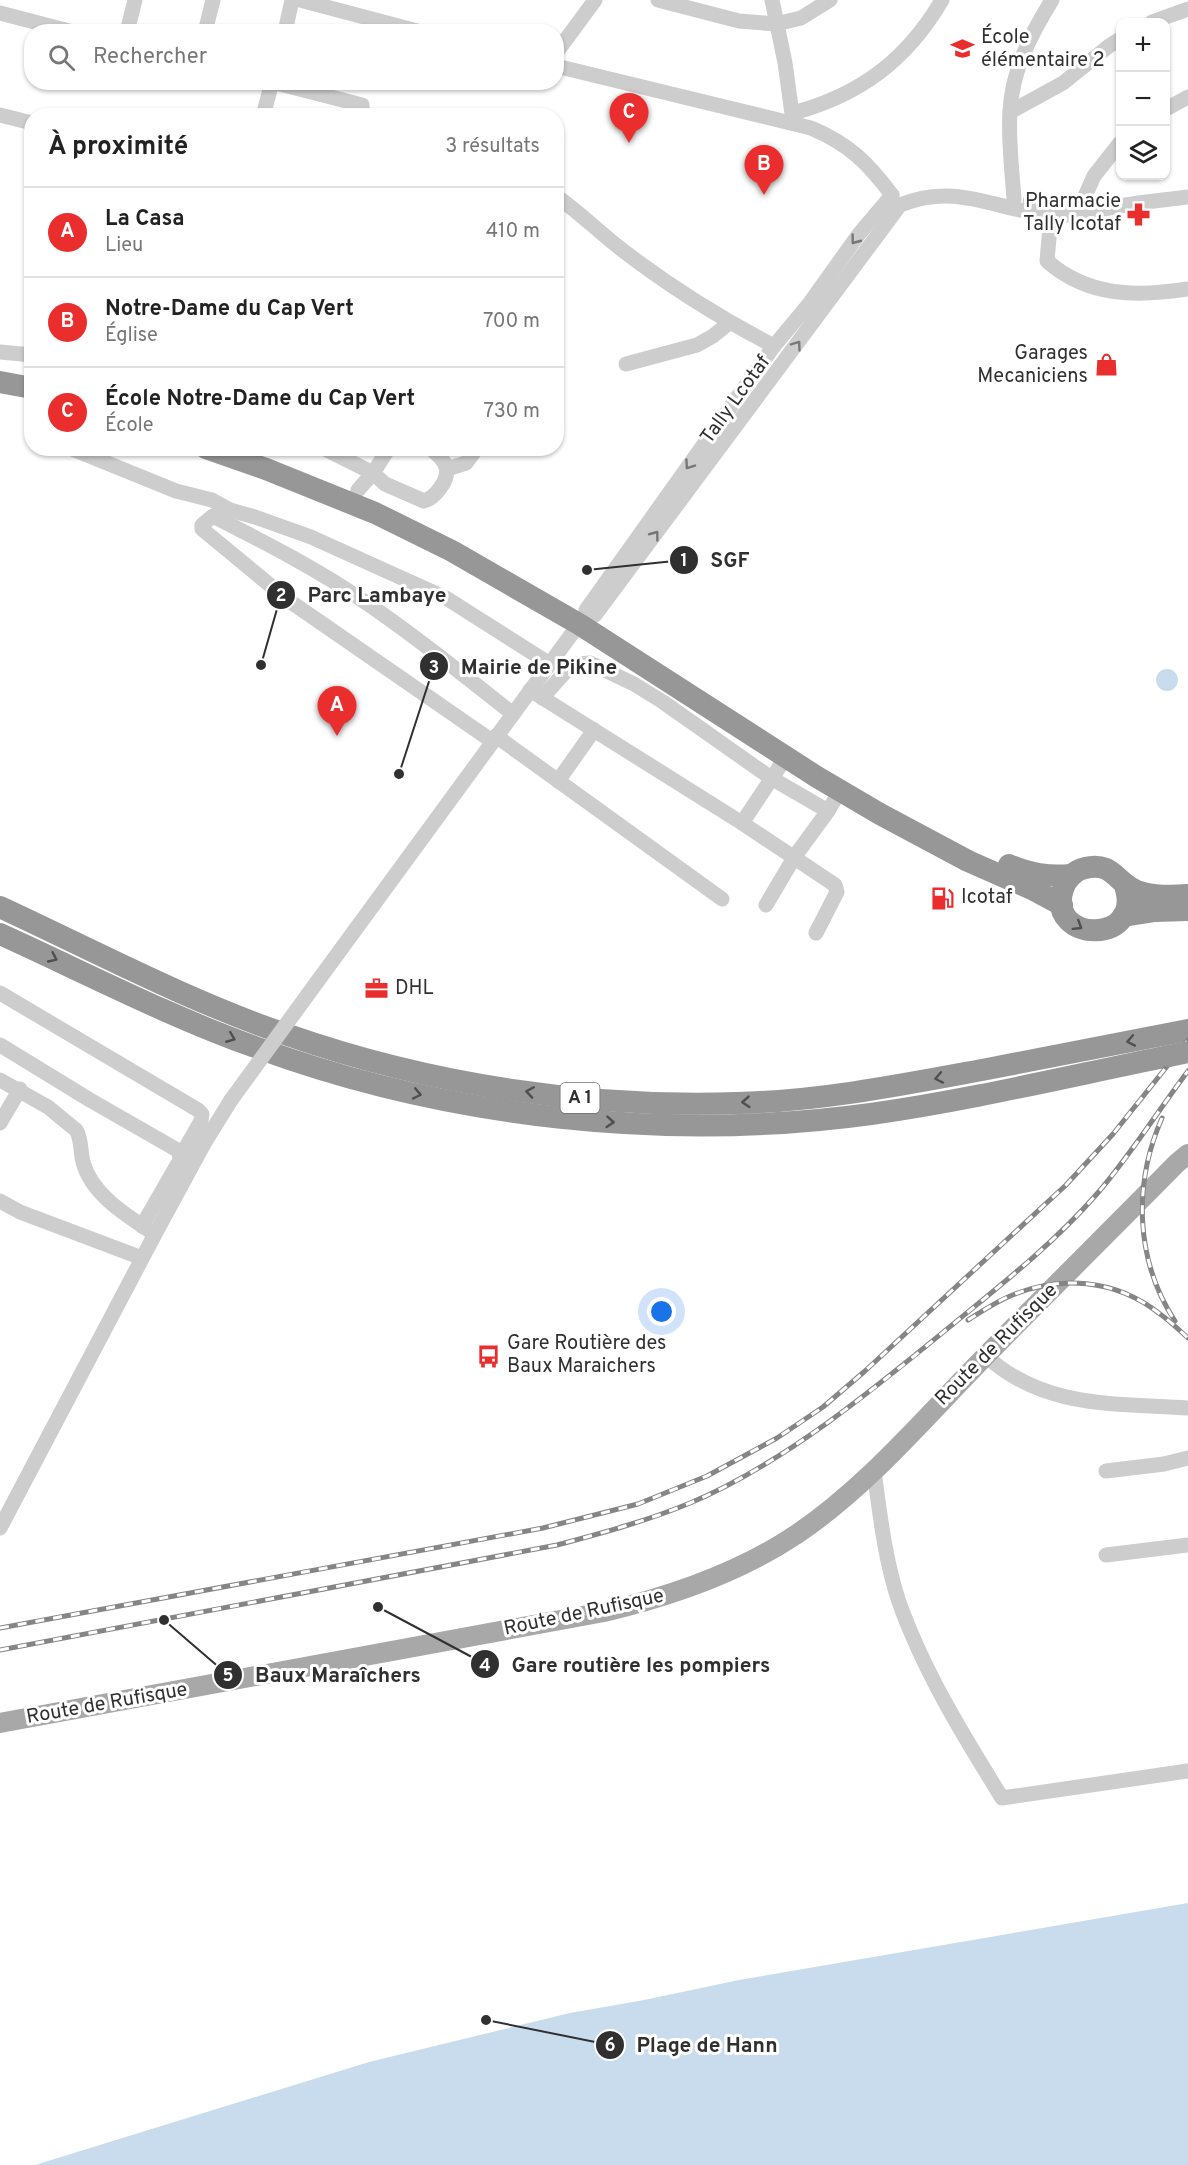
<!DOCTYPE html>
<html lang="fr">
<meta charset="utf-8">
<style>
:root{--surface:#fff;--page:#f6f6f6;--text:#222;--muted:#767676;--line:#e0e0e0;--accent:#ea2e2e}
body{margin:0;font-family:Overpass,sans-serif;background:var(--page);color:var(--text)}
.controls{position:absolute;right:18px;top:18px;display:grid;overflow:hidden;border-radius:12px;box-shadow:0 2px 4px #0004}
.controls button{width:54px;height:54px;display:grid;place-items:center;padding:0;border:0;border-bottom:2px solid var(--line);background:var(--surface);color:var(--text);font:30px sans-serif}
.you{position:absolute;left:662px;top:1312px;width:21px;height:21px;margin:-15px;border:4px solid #fff;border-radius:50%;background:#1a73e8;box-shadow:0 0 0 9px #1a73e833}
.badge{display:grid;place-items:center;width:39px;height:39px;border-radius:50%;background:var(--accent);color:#fff;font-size:20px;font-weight:700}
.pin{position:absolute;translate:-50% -50px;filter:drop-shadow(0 2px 3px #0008)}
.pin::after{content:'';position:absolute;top:32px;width:21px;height:18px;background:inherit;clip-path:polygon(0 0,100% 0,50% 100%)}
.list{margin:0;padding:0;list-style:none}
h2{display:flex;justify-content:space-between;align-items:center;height:78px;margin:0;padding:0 24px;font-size:26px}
h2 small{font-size:20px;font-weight:400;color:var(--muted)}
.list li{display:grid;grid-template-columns:39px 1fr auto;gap:18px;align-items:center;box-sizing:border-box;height:90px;padding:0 24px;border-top:2px solid var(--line)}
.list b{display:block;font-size:22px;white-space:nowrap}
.list p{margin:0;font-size:20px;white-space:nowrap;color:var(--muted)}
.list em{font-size:20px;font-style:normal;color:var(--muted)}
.icon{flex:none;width:33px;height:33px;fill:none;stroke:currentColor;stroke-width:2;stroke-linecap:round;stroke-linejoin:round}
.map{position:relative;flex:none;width:1188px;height:2165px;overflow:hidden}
.search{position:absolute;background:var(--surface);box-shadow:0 2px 4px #0004;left:24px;top:24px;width:540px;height:66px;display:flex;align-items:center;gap:15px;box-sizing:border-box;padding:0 21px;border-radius:24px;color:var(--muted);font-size:22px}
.panel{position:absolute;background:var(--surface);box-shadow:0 2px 4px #0004;left:24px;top:108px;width:540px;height:348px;border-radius:24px}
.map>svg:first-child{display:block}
</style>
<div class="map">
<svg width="1188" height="2165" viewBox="0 0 1188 2165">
<rect width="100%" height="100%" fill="#fff"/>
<!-- water -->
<g fill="#c9dced">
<circle cx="1167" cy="680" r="11"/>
<polygon points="1188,1903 1188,2165 35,2165 369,2062 570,2013 644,2000 739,1980"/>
</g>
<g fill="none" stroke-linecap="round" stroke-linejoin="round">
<!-- minor -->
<g stroke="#cdcdcd" stroke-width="15">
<polyline points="300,0 421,32"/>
<polyline points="658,0 739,21 776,24 801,18 830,0"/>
<polyline points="772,0 785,63 793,121"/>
<polyline points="0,13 73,32"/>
<polyline points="1152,22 1188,9"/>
<polyline points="127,32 135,0"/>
<polyline points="205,32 213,0"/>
<polyline points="285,32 292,0"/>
<polyline points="556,53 595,0"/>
<path d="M556,66L811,128C849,144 868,163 892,195"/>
<polyline points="272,82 362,105 363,116"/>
<polyline points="1166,109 1188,97"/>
<polyline points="1010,112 1063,83 1109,46 1120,39"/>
<path d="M793,113C860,95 907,60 942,0"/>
<polyline points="0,115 32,123"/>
<polyline points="263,116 272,82"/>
<path d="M556,196C579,212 599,232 621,249C669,286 720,318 774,346"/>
<path d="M1014,199C1012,170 1008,140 1010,111C1012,70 1031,34 1052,0"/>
<polyline points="1030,201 1050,204 1084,203"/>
<polyline points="1082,203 1094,176 1120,143"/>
<path d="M1051,215L1047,261C1088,297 1137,297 1188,289"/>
<polyline points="0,352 32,355"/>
<polyline points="626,364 697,345 713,336 729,323"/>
<polyline points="70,448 176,491 212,500 230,510"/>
<path d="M323,448L373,473L385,484L424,501C435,498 450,479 446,467C444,459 437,454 430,448"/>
<polyline points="447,469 466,463 477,448"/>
<polyline points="358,490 373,473 389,448"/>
<polyline points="213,516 230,510 255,517 311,537 446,598 550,664"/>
<polyline points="586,610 774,346 809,304 859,234 892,195"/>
<path d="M595,615L900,205C959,182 994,210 1050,215C1073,217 1097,210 1119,206C1142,202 1165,200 1188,197"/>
<polyline points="530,690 742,823 835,885 837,892 816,933"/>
<polyline points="542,698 567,670 577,664 590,663 634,684 663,702 771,778 828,811"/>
<polyline points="496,736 722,899"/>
<path d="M492,741L288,600L202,529V525L213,516C266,543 319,570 368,604C418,638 465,676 513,714"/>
<polyline points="558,781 594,730"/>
<polyline points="742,823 786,757"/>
<polyline points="766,905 795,856 828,811 840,791"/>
<polyline points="317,982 579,624"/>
<polyline points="0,993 198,1110 202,1114 201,1121 181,1156"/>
<polyline points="0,1045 90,1100 179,1151 180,1160 142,1226"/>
<path d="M0,1080L48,1107L76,1130C82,1139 80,1151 83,1162C91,1193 124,1214 150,1231"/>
<polyline points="0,1123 20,1089"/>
<polyline points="0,1201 20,1212 142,1258"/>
<path d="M986,1356C1044,1409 1115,1403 1188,1408"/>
<path d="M874,1471C880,1515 885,1560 899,1602C924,1672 963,1735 1002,1798L1188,1771"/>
<polyline points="1106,1471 1164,1464 1188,1458"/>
<polyline points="0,1528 155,1234 205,1142 231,1100"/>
<polyline points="1106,1555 1188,1545"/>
</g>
<!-- major -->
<path stroke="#a8a8a8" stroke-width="20" d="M0,1723L604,1612C672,1596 739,1573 797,1534C862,1490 915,1429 969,1373C1038,1302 1108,1233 1177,1163L1188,1154"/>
<!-- highway -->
<g stroke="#979797" stroke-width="22">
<polyline points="0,382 32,388"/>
<polyline points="206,448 266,469 375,513 452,551 579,624 817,777 880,814 968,861 1034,890 1062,905"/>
<path d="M1009,865C1030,874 1048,877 1071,875"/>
<path d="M1124,883C1148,946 1045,944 1063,889C1066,879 1075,870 1085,868C1113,861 1116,883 1137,891C1154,897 1171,896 1188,895"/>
<path d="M0,907C95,951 188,1001 288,1035C431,1085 586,1108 737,1103C820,1101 901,1085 982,1070C1051,1057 1119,1043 1188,1030"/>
<polyline points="1123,916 1155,911 1187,910"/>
<path d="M0,934C84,972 168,1016 255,1047C447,1118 667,1142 871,1114C970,1100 1070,1076 1169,1056"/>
</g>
<defs>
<g id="rail">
<path d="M1162,1118C1133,1184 1135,1260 1175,1321"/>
<path d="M968,1320C981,1312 994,1303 1008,1297C1059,1274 1116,1279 1160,1314C1170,1321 1179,1330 1188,1338"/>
<polyline points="0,1628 543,1528 638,1504 707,1476 777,1438 823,1407 865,1371 1066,1185 1113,1134 1188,1040"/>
<path d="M0,1650L557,1545C602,1533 647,1521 690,1503C783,1464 874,1389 952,1325C1002,1284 1053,1244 1096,1195C1130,1156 1157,1112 1188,1071"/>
</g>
</defs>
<!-- rail casing -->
<use href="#rail" stroke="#858585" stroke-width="5"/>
<!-- rail -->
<use href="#rail" stroke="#fff" stroke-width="3" stroke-dasharray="9" stroke-linecap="butt"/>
<!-- minor-bridge -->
<polyline stroke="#cdcdcd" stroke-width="15" points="231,1100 317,982"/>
<!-- highway-bridge -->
<polyline stroke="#979797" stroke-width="22" points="1169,1056 1188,1052"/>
</g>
<!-- one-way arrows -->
<defs><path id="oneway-chevron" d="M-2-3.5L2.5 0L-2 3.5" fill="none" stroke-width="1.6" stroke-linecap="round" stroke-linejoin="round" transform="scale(1.5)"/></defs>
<g stroke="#777">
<use href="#oneway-chevron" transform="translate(855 240) rotate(127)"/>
<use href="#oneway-chevron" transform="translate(797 345) rotate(-54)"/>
<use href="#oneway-chevron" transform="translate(689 465) rotate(125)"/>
<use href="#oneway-chevron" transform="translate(655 535) rotate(-53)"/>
</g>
<g stroke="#4f4f4f">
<use href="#oneway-chevron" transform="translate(1078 926) rotate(32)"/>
<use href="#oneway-chevron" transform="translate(53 958) rotate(25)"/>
<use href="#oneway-chevron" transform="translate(231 1038) rotate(22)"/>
<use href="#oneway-chevron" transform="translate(1131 1041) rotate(169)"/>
<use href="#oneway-chevron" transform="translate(939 1078) rotate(169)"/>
<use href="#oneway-chevron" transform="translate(530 1092) rotate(-171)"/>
<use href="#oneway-chevron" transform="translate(417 1094) rotate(12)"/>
<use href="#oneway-chevron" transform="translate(746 1102) rotate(176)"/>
<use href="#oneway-chevron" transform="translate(610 1122) rotate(4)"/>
</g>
<!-- icons -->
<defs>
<symbol id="school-bare" viewBox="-9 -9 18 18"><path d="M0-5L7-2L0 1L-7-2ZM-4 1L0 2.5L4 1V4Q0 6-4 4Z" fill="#ea2e2e" stroke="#fff" stroke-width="2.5" paint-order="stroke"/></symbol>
<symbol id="pharmacy-bare" viewBox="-9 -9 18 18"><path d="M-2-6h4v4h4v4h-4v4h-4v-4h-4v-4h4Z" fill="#ea2e2e" stroke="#fff" stroke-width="2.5" paint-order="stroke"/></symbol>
<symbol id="shop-bare" viewBox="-9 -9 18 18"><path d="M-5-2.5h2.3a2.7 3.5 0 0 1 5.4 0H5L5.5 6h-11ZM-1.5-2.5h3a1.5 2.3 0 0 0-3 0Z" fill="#ea2e2e" stroke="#fff" stroke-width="2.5" paint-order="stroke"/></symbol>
<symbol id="fuel-bare" viewBox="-9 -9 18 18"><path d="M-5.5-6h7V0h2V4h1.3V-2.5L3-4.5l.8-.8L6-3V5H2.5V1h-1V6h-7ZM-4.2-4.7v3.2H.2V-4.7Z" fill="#ea2e2e" stroke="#fff" stroke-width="2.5" paint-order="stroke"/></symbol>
<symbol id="office-bare" viewBox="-9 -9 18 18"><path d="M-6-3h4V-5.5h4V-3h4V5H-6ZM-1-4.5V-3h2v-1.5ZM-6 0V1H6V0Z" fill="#ea2e2e" stroke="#fff" stroke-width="2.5" paint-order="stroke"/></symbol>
<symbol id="bus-bare" viewBox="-9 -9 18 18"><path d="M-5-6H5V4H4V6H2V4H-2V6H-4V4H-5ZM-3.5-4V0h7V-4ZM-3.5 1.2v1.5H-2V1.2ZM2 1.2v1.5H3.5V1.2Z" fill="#ea2e2e" stroke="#fff" stroke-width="2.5" paint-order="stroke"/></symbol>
</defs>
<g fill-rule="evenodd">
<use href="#school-bare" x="946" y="32" width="33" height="33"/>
<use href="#pharmacy-bare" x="1122" y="198" width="33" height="33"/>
<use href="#shop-bare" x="1090" y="348" width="33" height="33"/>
<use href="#fuel-bare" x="926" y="882" width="33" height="33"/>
<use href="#office-bare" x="360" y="972" width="33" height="33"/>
<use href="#bus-bare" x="472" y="1340" width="33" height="33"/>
</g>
<g text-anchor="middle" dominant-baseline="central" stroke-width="6" stroke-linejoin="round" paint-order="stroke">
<!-- shield labels -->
<rect fill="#fff" stroke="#6e6e6e" stroke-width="1.5" x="560.5" y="1083" width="39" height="30" rx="4.5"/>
<g font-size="18" font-weight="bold" fill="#303030">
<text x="580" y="1098">A 1</text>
</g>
<!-- poi labels -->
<g font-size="20" fill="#303030" stroke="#fff" text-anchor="start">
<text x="981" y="38">École<tspan x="981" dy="23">élémentaire 2</tspan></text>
<text x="1121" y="202" text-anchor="end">Pharmacie<tspan x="1121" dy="23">Tally Icotaf</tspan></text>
<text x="1088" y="354" text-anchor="end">Garages<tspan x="1088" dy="23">Mecaniciens</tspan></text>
<text x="961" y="898">Icotaf</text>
<text x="395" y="989">DHL</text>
<text x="507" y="1344">Gare Routière des<tspan x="507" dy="23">Baux Maraichers</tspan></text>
</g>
<!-- street labels -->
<g font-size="20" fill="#303030" stroke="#fff">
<text transform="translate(736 400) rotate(-54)">Tally Lcotaf</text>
<text transform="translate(997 1345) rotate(-45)">Route de Rufisque</text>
<text transform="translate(584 1613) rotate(-12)">Route de Rufisque</text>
<text transform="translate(107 1704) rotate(-10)">Route de Rufisque</text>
</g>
</g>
<!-- callouts -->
<path fill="none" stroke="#303030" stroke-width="2" d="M587 570L684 560M261 665L281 595M399 774L434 666M378 1607L485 1664M164 1620L228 1675M486 2020L610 2045"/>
<g fill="#303030" stroke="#fff" stroke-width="2">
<circle cx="587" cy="570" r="6"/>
<circle cx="261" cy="665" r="6"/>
<circle cx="399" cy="774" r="6"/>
<circle cx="378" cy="1607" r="6"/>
<circle cx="164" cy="1620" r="6"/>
<circle cx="486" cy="2020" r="6"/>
<circle cx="684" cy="560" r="15"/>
<circle cx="281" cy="595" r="15"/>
<circle cx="434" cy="666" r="15"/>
<circle cx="485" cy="1664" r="15"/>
<circle cx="228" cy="1675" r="15"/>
<circle cx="610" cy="2045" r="15"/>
</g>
<g font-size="18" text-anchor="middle" font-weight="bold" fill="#fff">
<text x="684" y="566">1</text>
<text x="281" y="601">2</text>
<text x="434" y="673">3</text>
<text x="485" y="1671">4</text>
<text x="228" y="1681">5</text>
<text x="610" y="2051">6</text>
</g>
<g font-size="21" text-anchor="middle" font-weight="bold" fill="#303030" stroke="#fff" stroke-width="6" stroke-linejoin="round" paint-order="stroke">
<text x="730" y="567">SGF</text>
<text x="377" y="602">Parc Lambaye</text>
<text x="539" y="674">Mairie de Pikine</text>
<text x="641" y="1672">Gare routière les pompiers</text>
<text x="338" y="1682">Baux Maraîchers</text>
<text x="707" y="2052">Plage de Hann</text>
</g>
</svg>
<div class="controls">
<button>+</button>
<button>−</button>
<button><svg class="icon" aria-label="layers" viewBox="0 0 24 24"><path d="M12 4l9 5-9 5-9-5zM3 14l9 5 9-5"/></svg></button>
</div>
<div class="you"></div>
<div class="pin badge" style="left:337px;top:736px">A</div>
<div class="pin badge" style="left:764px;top:195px">B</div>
<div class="pin badge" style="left:629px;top:143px">C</div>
<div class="search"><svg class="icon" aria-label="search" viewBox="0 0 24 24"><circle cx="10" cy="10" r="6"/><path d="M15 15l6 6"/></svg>Rechercher</div>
<section class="panel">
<h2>À proximité<small>3 résultats</small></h2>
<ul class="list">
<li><span class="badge">A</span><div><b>La Casa</b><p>Lieu</p></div><em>410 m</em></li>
<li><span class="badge">B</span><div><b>Notre-Dame du Cap Vert</b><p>Église</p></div><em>700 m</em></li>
<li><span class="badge">C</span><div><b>École Notre-Dame du Cap Vert</b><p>École</p></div><em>730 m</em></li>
</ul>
</section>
</div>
